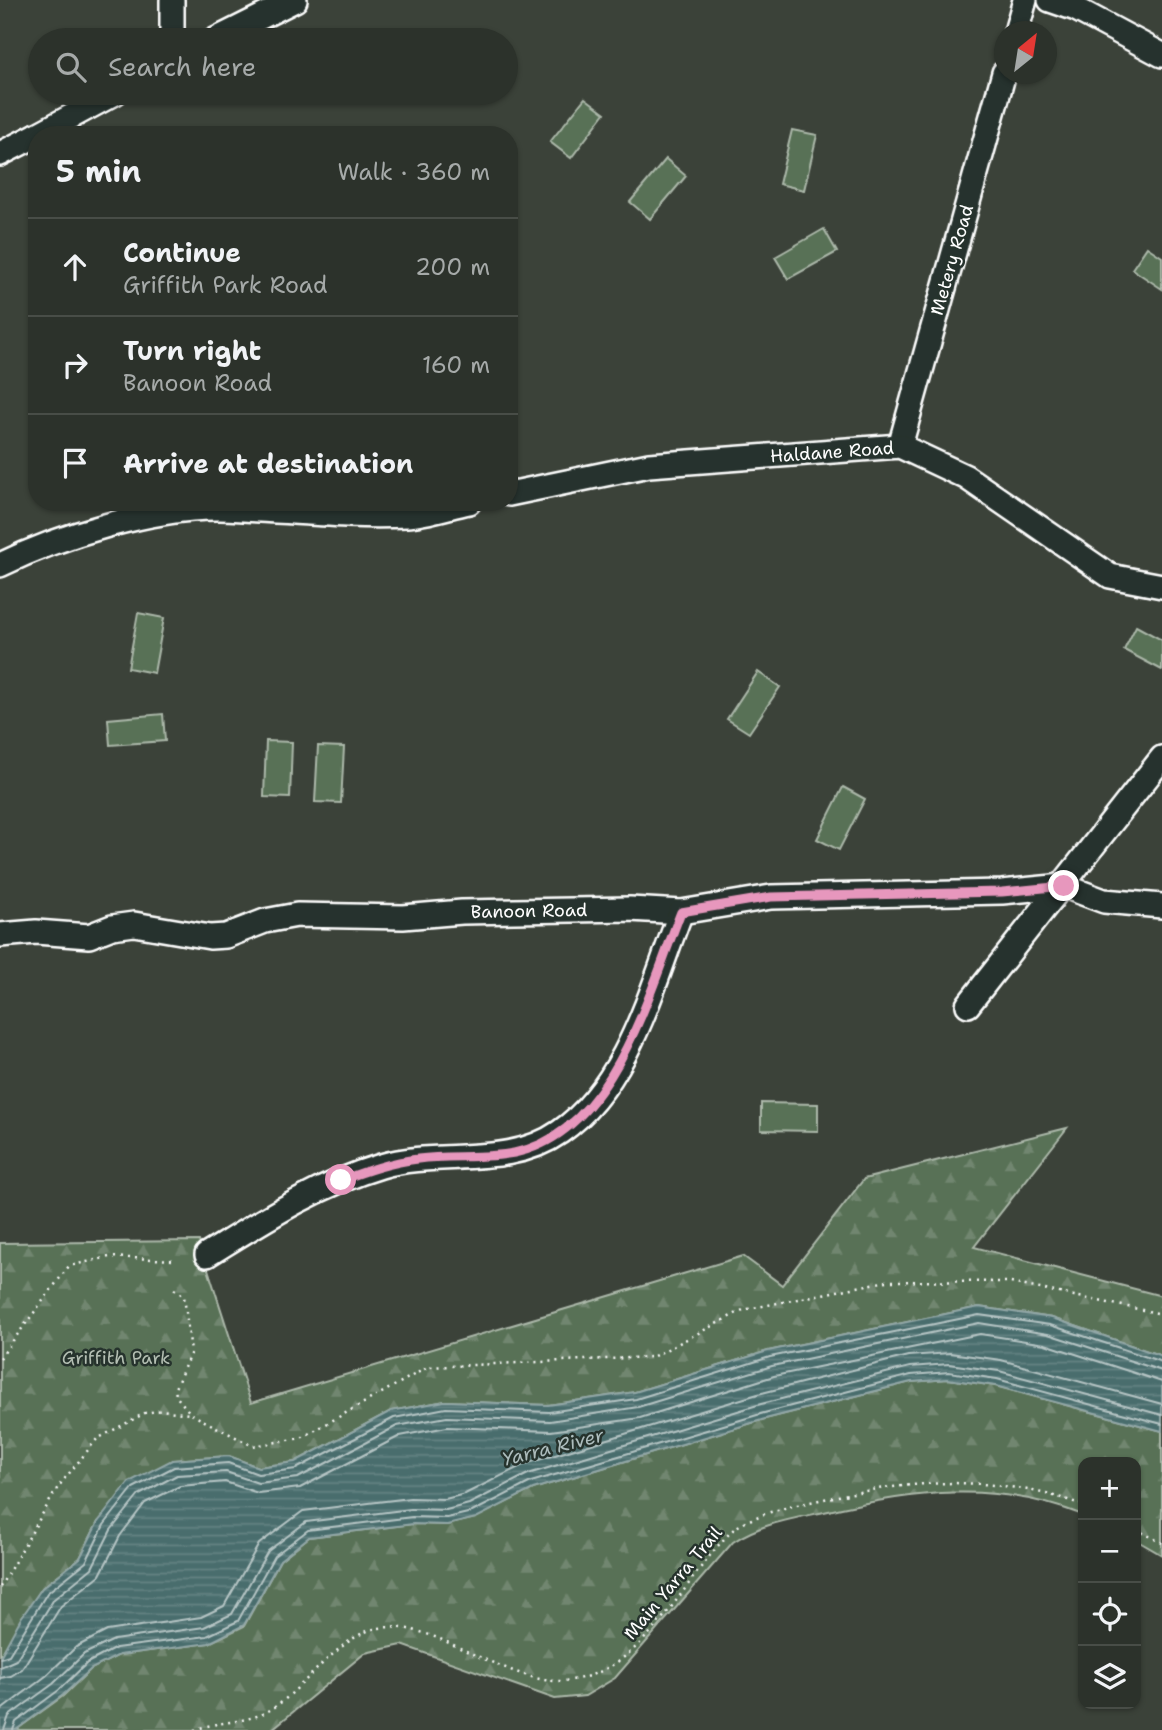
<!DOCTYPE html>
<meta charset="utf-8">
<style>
:root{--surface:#2c322b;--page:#343a33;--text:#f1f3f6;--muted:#a6aaa9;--line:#484d47}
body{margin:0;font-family:"Shantell Sans",sans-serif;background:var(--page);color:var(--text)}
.controls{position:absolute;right:21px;bottom:21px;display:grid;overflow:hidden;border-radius:14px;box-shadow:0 2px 5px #0004}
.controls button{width:63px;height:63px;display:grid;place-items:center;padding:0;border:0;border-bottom:2px solid var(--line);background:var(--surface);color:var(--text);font:35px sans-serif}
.compass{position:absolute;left:994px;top:21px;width:63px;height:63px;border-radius:50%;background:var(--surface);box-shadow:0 2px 5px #0004;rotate:30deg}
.stop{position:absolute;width:21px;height:21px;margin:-16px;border:5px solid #e797bd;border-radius:50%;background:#fff}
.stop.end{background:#e797bd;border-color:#fff;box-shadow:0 2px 7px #0008}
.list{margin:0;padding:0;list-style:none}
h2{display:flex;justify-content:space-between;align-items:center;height:91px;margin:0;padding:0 28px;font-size:30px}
h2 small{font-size:23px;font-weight:400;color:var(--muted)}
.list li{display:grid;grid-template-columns:46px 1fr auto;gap:21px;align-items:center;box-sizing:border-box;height:98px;padding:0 28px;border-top:2px solid var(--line)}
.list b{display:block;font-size:26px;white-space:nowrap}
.list p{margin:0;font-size:23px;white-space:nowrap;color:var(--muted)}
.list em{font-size:23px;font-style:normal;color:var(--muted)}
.icon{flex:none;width:38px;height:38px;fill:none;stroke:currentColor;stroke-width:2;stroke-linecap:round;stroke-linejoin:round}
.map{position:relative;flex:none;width:1162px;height:1730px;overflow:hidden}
.search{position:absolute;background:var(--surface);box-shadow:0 2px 5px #0004;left:28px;top:28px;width:490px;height:77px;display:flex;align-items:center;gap:18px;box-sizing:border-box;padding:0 24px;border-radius:38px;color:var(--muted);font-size:26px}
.panel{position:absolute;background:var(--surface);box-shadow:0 2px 5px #0004;left:28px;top:126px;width:490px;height:385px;border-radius:28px}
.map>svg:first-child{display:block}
</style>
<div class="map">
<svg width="1162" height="1730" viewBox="0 0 1162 1730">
<defs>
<pattern id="forest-firs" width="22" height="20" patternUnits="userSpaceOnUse" patternTransform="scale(1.75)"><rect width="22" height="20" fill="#587156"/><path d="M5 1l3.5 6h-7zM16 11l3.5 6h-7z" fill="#71866f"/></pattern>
<pattern id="water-rules" width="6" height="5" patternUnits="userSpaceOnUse" patternTransform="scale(1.75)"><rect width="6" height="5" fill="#496d6d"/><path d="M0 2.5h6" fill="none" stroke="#648383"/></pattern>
</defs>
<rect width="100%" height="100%" fill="#3b4239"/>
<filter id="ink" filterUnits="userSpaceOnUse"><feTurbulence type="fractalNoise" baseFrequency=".0143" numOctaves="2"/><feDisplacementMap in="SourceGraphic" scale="14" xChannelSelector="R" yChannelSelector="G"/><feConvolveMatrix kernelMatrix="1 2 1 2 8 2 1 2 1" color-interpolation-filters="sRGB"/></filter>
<g filter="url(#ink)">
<!-- forest -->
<g fill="url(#forest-firs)" stroke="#acb8aa" stroke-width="2">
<polygon points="1067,1128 974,1247 1162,1296 1162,1356 1052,1318 979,1307 768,1351 635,1392 548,1405 445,1401 391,1411 295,1462 258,1467 229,1456 172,1460 98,1522 80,1558 42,1588 0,1657 0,1243 199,1241 251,1403 743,1256 782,1285 864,1179"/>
<path d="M948,1379L995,1386L1162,1431V1555L1136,1540V1462H1083V1515C995,1480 914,1491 824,1512C791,1519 760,1524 733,1542L615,1678L585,1696L555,1699L402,1645L365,1653L271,1730H16L63,1696L91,1669L119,1655L209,1643L244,1626L280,1560L309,1537L413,1524L447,1525L475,1518L533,1489L765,1419L911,1382Z"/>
</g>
<!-- pitch -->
<g fill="#587156" stroke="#acb8aa" stroke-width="2">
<polygon points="585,98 605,113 571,158 550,142"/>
<polygon points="792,130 817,135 804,190 779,184"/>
<polygon points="666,159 686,176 650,219 630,202"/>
<polygon points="824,229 837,252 788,279 775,257"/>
<polygon points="1147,247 1162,257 1162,289 1132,269"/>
<polygon points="138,613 164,618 154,673 128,668"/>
<polygon points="1136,626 1162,640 1162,670 1124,650"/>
<polygon points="758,672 780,687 749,733 727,719"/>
<polygon points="163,714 165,741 110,745 108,719"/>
<polygon points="266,741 292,742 290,798 264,797"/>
<polygon points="318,746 344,747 341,803 315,802"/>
<polygon points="843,787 865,799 839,850 817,839"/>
<polygon points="761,1103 818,1104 818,1131 761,1130"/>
</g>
<!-- water -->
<polygon fill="url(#water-rules)" stroke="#92a7a7" stroke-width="2" points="979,1307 1052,1318 1162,1356 1162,1431 996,1386 948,1379 911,1382 765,1419 533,1489 476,1518 447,1525 413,1524 309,1537 280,1560 244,1625 209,1643 119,1655 91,1669 63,1695 16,1730 0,1730 0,1657 21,1618 42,1588 80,1558 98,1522 129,1482 172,1460 229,1456 258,1467 295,1462 391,1411 445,1401 548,1405 635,1392 768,1351"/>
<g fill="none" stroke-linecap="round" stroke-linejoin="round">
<!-- shore -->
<g stroke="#b6c5c5" stroke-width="2">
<polyline points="0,1658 9,1655 47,1593 86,1562 104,1525 133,1488 174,1467 228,1463 258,1474 296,1469 394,1418 446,1408 549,1412 636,1399 770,1357 979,1315 1050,1325 1162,1362"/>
<polyline points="0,1667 16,1660 54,1599 92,1568 111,1530 139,1495 177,1475 226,1472 258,1483 298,1478 397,1426 447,1417 550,1421 638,1407 772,1366 979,1323 1048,1334 1162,1371"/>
<polyline points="0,1678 11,1676 22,1669 61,1606 100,1575 120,1536 145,1503 180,1486 225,1482 258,1493 300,1488 400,1436 447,1427 551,1431 640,1418 774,1376 980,1334 1045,1344 1162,1382"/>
<polyline points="0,1711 46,1676 76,1647 107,1631 201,1617 224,1606 259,1544 303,1511 410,1498 445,1499 465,1494 525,1464 758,1394 908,1356 950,1353 1001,1360 1162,1404"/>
<polyline points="4,1730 9,1716 53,1684 84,1654 114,1640 204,1627 232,1614 268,1551 306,1522 411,1509 446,1510 469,1504 528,1474 761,1404 910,1367 949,1364 999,1371 1162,1415"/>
<polyline points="13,1730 16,1722 59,1690 87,1663 116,1648 207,1636 238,1621 274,1556 308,1530 412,1517 447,1518 472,1512 531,1482 764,1413 911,1375 949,1372 997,1379 1162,1424"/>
</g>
<defs>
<g id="minor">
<polyline points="1050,0 1076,9 1162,55"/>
<polyline points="1016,32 1025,0"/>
<polyline points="172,40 172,0"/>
<polyline points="215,40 295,0"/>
<polyline points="37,135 115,93"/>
<polyline points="0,154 37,135"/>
<polyline points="900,446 1004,73"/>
<polyline points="509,494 649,465 900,446 966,477 1110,576 1162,586"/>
<path d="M0,565C59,536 154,507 220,508C283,510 344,518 407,515C427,514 449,506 469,502"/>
<polyline points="0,935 36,932 89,936 112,927 134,924 210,937 226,936 265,921 297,915 403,917 462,912 630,909 681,912 771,897 1002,892 1064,886 1104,901 1162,906"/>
<polyline points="968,1005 1162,758"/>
<path d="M207,1255C262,1221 317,1185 381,1166C439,1149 508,1169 560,1132C629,1084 652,986 681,912"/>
</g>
</defs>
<!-- minor casing -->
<use href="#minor" stroke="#fff" stroke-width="28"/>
<!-- path -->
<g stroke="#fff" stroke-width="2.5" stroke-dasharray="2 5" stroke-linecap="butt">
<polyline points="174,1289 184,1296 191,1352 175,1388 176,1396 191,1414 253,1446 301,1438 428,1367 652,1357 743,1310 887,1281 1006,1282 1162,1314"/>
<polyline points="0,1358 69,1266 109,1257 174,1260"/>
<polyline points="1136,1529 1162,1543"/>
<polyline points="0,1587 58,1487 97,1439 145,1413 162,1410 189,1414"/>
<path d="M194,1730C224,1719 252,1725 279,1704C307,1683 345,1632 379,1628C417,1623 451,1645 484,1659C506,1668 531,1680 555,1681C644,1682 680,1579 735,1528C758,1513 788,1507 815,1501C907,1480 993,1473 1083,1505"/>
</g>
<!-- minor -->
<use href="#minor" stroke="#26332d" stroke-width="23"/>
</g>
</g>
<g fill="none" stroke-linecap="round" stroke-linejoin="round" filter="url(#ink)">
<!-- route -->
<path stroke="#e797bd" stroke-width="9" d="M341,1180C366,1171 391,1162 418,1159C450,1155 483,1159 514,1153C613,1134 649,992 681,912L771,897L1002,892L1064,886"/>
</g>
<g text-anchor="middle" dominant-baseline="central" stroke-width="5" stroke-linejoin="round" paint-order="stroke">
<!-- street labels -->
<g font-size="18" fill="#fff" stroke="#26332d">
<text transform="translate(952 260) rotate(-74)">Metery Road</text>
<text transform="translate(832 452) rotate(-4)">Haldane Road</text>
<text transform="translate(529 911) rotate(-1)">Banoon Road</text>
<text transform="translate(673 1583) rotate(-50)">Main Yarra Trail</text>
</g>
<!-- park labels -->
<g font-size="18" fill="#b4bfb3" stroke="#26332d">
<text x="116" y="1358">Griffith Park</text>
</g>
<!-- water labels -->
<g font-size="19" font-style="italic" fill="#adbdbd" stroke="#26332d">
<text transform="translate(553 1447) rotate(-14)">Yarra River</text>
</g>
</g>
</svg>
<div class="controls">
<button>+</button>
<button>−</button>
<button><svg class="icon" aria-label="locate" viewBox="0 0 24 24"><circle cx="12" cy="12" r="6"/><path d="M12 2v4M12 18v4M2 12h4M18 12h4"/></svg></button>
<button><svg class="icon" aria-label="layers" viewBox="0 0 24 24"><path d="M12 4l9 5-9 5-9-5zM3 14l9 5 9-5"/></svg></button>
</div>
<svg class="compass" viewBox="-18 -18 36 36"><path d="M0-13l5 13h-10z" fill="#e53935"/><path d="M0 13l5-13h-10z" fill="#a6aaa9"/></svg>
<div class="stop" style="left:341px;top:1180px"></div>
<div class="stop end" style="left:1064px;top:886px"></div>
<div class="search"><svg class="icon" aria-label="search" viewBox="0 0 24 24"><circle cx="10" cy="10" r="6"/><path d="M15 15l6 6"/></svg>Search here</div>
<section class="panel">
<h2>5 min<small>Walk · 360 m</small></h2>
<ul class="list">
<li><svg class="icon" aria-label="ahead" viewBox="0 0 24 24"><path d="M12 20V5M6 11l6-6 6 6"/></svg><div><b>Continue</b><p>Griffith Park Road</p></div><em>200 m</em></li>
<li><svg class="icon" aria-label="right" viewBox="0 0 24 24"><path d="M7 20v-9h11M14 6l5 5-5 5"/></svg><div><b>Turn right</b><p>Banoon Road</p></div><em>160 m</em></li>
<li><svg class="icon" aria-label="arrive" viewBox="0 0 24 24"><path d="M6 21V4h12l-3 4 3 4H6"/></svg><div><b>Arrive at destination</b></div></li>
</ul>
</section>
</div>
